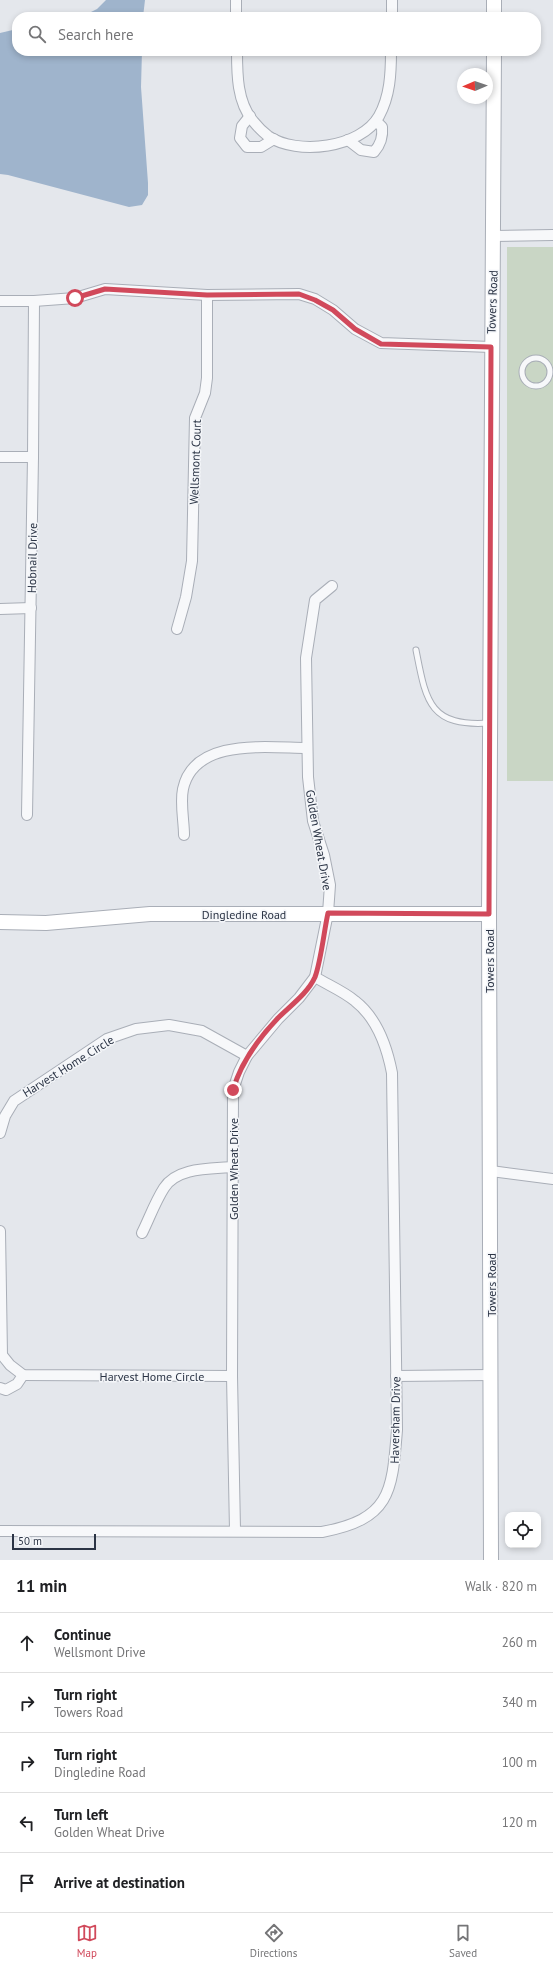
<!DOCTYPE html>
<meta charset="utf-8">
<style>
:root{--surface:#fff;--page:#f6f6f6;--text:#202124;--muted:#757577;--line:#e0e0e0;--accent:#d1495b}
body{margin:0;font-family:"PT Sans",sans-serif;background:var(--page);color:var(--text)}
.controls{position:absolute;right:12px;bottom:12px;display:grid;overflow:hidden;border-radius:8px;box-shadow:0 2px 6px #0003}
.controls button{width:36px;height:36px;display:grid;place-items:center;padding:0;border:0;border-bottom:1px solid var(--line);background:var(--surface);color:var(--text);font:20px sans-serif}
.compass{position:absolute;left:457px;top:68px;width:36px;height:36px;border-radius:50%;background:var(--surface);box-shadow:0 2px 6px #0003;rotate:268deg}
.scale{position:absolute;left:12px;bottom:10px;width:84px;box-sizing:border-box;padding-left:4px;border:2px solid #2b3445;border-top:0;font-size:11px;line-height:14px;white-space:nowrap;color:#2b3445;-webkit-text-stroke:3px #f4f6f9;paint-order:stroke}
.stop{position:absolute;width:12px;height:12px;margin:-9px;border:3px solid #d1495b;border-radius:50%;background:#fff}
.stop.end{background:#d1495b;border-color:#fff;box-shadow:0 1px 4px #0008}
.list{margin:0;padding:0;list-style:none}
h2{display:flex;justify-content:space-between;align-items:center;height:52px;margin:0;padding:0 16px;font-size:17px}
h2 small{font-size:13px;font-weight:400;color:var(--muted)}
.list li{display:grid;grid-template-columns:26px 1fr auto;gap:12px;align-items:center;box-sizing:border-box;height:60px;padding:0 16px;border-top:1px solid var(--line)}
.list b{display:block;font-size:15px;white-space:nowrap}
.list p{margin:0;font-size:13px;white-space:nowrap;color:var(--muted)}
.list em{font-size:13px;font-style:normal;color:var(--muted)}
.icon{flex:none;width:22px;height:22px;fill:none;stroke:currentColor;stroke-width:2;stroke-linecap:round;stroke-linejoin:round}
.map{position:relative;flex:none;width:553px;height:1560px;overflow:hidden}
.search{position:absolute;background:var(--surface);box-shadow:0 2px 6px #0003;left:12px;right:12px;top:12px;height:44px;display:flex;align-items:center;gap:10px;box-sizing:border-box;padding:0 14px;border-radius:16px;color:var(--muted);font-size:15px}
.sheet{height:352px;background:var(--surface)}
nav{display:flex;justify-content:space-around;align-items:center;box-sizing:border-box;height:56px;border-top:1px solid var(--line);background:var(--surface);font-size:11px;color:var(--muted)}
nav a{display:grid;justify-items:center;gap:2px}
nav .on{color:var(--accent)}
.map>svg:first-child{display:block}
</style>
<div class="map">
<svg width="553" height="1560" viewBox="0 0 553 1560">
<rect width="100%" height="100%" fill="#e4e7ec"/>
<!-- green -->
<rect fill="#c9d6c5" x="507" y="247" width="46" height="534"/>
<!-- water -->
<g fill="#9fb4cc">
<polygon points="106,0 145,0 143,17 81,17 97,9"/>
<polygon points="17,29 17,51 142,51 141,87 148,183 148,195 142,205 129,207 8,175 0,174 0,33"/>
</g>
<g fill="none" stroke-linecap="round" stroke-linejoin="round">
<defs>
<g id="lane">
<circle cx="536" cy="372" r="14"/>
<path d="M416,650C426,701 429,727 489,723"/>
</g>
<g id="street">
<polyline points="236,0 236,17"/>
<polyline points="392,17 392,0"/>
<path d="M237,51C237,74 237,102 253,121C257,126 263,132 268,136C297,156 361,148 379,116C390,96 391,74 391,51"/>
<polyline points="250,116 242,126 240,138 247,147 261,147 274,139"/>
<path d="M348,140L361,150L374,152C381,144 383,137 382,127L376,121"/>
<polyline points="494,236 553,235"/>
<polyline points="0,301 34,301 75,298 105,289 207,295 299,294 315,299 333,310 355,329 381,343 491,347"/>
<polyline points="0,457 33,457"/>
<polyline points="0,609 31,608"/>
<polyline points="177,629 186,597 192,561 195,418 205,393 207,378 207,295"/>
<polyline points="27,815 33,457 34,301"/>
<path d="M184,835C184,821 180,803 183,789C194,737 269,748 307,748"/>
<polyline points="0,1133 5,1116 14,1101 107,1039 136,1029 169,1025 202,1031 247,1056"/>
<polyline points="491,1171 553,1179"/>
<polyline points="0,1231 2,1355 10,1365 23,1375 232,1376"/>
<path d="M142,1233C149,1219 155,1202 164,1188C177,1167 211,1169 232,1167"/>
<polyline points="396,1376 491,1375"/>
<polyline points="0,1388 6,1390 17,1384 23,1375"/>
<polyline points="235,1530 232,1376 233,1090 239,1072 247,1056 278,1019 299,998 315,977 328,913 330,885 324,855 313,821 308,777 306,658 315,600 332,586"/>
<path d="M0,1531L322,1532C391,1519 392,1492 397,1430L392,1073C387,1047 377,1018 355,1001C343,991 328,985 315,977"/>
</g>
<g id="secondary">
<polyline points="494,0 494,17"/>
<polyline points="0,922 46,923 150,914 489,914"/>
<polyline points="491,1560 489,914 494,51"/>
</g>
</defs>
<!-- lane casing -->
<use href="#lane" stroke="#a9aeb7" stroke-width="7"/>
<!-- street casing -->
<use href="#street" stroke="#a9aeb7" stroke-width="12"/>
<!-- secondary casing -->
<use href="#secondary" stroke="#a9aeb7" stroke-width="16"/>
<!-- lane -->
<use href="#lane" stroke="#f7f8fa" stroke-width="5"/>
<!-- street -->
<use href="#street" stroke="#f7f8fa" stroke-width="10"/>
<!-- secondary -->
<use href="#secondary" stroke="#fff" stroke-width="14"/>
</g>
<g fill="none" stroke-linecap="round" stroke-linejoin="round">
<!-- route -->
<path stroke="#d1495b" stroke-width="5" d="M75,298L105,289L207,295L299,294L315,300L333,310L355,329L381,344L491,347L489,914L328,913C324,931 321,961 315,977C308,993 290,1006 278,1018C258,1039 241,1062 233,1090"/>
</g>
<g text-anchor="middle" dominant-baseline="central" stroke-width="3" stroke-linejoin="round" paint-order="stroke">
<!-- street labels -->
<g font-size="12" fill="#2b3445" stroke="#f4f6f9">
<text transform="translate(492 302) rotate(-88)">Towers Road</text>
<text transform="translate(195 462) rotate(-88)">Wellsmont Court</text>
<text transform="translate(32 558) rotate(-89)">Hobnail Drive</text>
<text transform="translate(319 840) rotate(80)">Golden Wheat Drive</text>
<text x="244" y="914">Dingledine Road</text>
<text transform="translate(489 961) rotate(-90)">Towers Road</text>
<text transform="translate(68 1066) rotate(-32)">Harvest Home Circle</text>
<text transform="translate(233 1169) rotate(-90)">Golden Wheat Drive</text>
<text transform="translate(491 1285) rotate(-90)">Towers Road</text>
<text x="152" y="1376">Harvest Home Circle</text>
<text transform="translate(395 1420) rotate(-89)">Haversham Drive</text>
</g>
</g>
</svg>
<div class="controls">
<button><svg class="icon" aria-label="locate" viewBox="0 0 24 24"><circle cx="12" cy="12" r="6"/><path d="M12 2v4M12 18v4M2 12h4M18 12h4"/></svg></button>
</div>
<svg class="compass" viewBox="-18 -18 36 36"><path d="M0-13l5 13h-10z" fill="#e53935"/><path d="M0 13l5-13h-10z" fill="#757577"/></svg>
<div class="scale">50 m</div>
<div class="stop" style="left:75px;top:298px"></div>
<div class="stop end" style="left:233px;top:1090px"></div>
<div class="search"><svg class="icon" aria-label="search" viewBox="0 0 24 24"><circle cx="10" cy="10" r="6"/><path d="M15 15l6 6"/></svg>Search here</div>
</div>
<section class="sheet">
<h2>11 min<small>Walk · 820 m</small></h2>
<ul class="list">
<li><svg class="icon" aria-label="ahead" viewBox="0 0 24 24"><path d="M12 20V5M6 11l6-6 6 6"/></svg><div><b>Continue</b><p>Wellsmont Drive</p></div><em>260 m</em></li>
<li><svg class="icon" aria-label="right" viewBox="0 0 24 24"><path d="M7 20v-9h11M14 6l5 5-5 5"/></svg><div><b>Turn right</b><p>Towers Road</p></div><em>340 m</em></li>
<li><svg class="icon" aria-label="right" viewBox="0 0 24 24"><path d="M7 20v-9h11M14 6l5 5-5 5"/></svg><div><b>Turn right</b><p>Dingledine Road</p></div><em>100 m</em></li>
<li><svg class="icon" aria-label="left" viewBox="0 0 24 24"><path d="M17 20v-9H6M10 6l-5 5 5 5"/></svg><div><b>Turn left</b><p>Golden Wheat Drive</p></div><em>120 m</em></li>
<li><svg class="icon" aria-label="arrive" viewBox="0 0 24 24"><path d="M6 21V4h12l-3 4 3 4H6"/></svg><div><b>Arrive at destination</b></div></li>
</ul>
</section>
<nav>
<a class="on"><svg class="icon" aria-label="map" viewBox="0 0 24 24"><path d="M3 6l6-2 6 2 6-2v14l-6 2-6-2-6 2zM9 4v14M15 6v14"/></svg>Map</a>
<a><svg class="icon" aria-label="directions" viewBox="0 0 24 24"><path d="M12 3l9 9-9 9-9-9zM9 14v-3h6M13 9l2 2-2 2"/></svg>Directions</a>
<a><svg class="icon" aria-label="saved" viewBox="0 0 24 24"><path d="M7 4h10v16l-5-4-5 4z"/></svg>Saved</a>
</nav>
